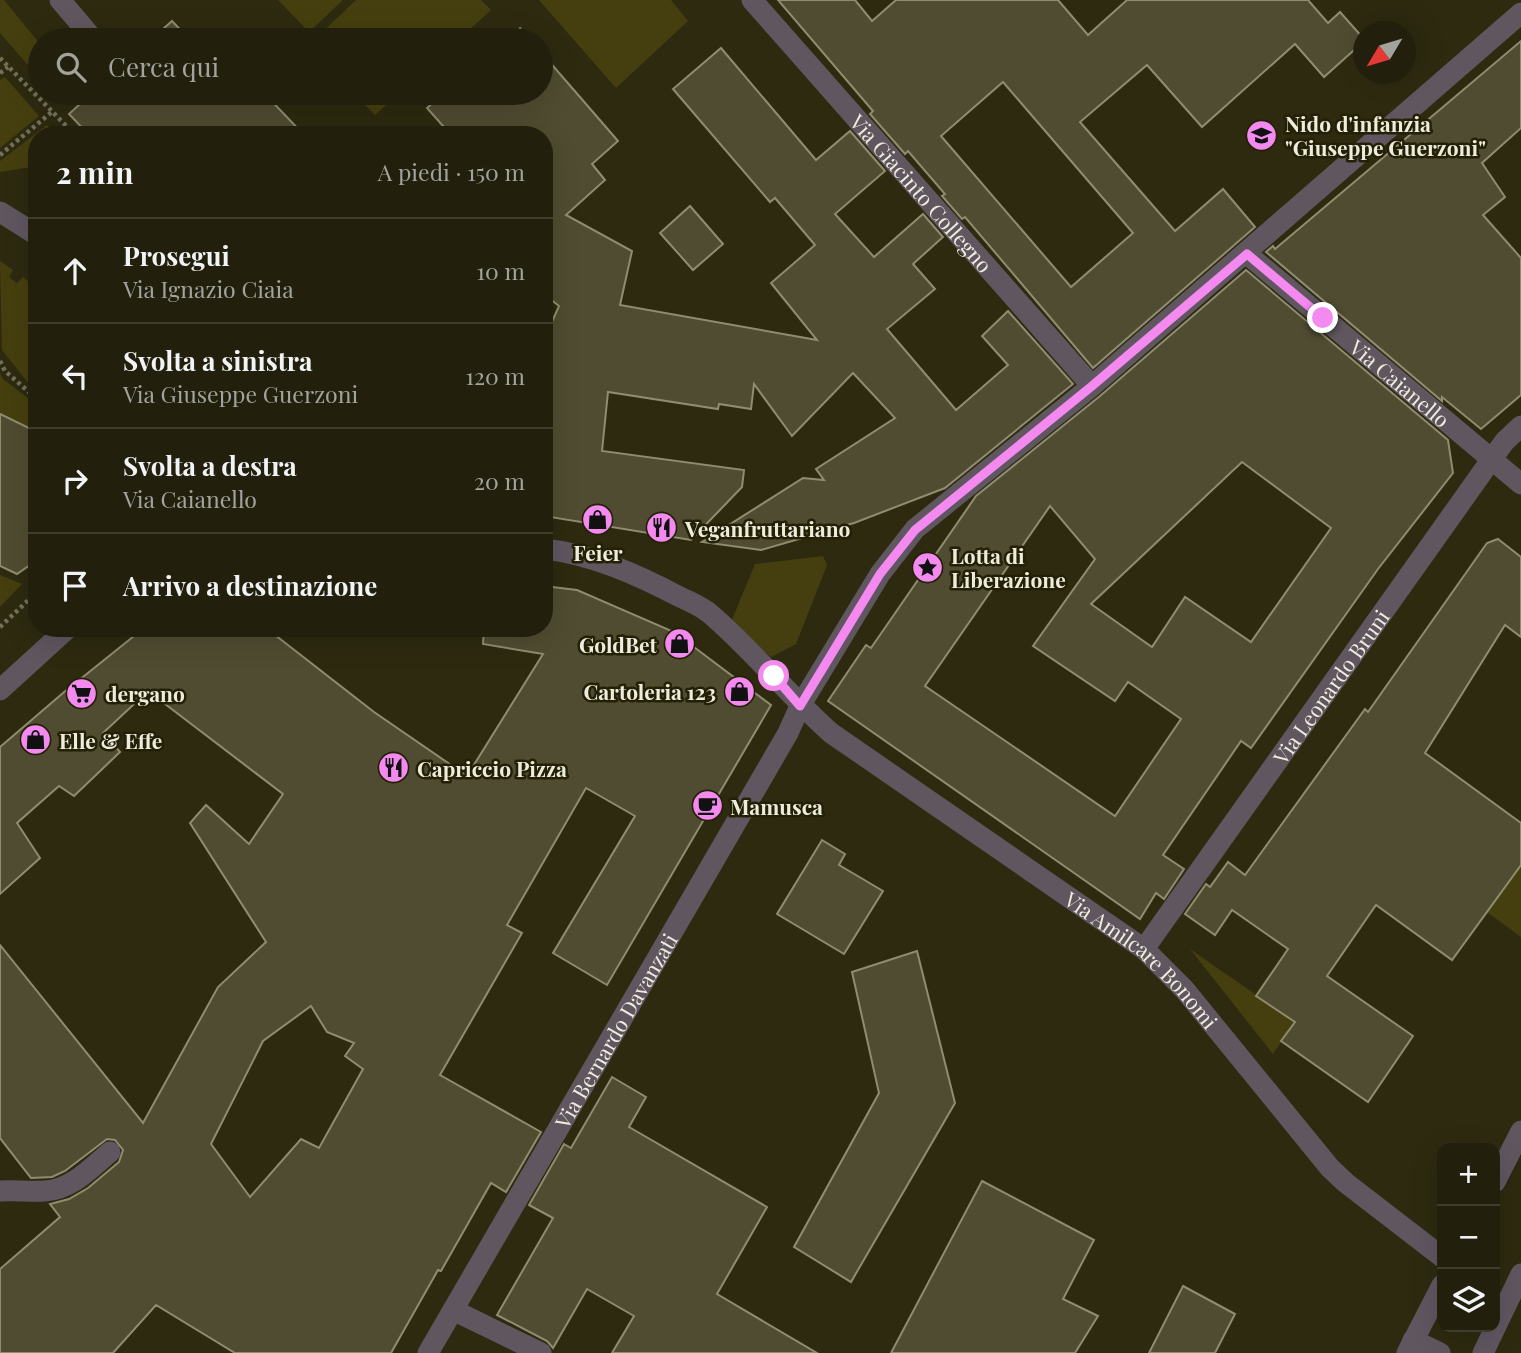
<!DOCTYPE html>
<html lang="it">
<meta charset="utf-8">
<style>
:root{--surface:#22200c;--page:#2e2d1a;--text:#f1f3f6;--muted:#a2a39d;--line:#3f3e2d}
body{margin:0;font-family:"Playfair Display",serif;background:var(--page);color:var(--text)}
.controls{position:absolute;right:21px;bottom:21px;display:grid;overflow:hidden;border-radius:14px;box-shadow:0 7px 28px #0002}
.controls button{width:63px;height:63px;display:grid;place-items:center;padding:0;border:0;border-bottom:2px solid var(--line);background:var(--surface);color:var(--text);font:35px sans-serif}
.compass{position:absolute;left:1353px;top:21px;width:63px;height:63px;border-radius:50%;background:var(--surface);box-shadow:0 7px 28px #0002;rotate:232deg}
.stop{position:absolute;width:21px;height:21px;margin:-16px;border:5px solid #f489f0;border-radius:50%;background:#fff}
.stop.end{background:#f489f0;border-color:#fff;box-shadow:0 2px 7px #0008}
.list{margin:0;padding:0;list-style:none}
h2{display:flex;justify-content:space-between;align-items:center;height:91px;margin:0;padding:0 28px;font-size:30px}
h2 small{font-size:23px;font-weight:400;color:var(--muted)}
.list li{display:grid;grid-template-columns:46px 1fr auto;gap:21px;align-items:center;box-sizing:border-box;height:105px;padding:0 28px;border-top:2px solid var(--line)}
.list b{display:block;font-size:26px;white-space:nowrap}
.list p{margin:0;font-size:23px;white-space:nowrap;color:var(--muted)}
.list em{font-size:23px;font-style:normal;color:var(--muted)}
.icon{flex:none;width:38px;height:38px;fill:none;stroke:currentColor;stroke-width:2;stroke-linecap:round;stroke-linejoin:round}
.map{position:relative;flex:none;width:1521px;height:1353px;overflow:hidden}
.search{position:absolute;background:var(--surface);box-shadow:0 7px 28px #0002;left:28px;top:28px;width:525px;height:77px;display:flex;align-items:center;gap:18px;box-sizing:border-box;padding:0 24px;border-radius:38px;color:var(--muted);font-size:26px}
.panel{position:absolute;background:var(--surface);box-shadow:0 7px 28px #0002;left:28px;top:126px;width:525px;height:511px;border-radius:28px}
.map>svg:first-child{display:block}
</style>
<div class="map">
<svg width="1521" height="1353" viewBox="0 0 1521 1353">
<rect width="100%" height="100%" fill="#2d2a10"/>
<!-- green -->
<g fill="#453f0f">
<polygon points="0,0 4,0 40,44 40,79 0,33"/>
<polygon points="278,0 343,0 309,32"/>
<polygon points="356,0 481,0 491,10 458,40 314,40"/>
<polygon points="539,0 671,0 688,21 616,88"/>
<polygon points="5,77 39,116 0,148 0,80"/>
<polygon points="353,93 400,93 375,115"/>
<polygon points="47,125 58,135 37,135 37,166 0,172 0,161"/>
<polygon points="0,261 13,270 9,277 17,283 23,277 37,289 37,394 2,350"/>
<polygon points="0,373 3,379 37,405 37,432 0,414"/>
<polygon points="823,556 827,565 796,644 771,657 731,622 755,564"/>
<polygon points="0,575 22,584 0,607"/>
<polygon points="1521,865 1521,937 1487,912"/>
<polygon points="1190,949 1295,1022 1273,1054"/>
</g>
<!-- building -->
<g fill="#4f4c31" stroke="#8f8c6f" stroke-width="2" fill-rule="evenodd">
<path d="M778,0H855L872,21L896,0H1058L1088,35L1127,0H1308L1328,23L1340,12L1363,38V42L1324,77L1295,44L1202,127L1147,65L1080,122L1175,231L1223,189L1255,227L1093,368L965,217L962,219L942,196L945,194L908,151L905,154L870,114L873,111ZM1003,82L1133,233L1071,287L941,136Z"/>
<polygon points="172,21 190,40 150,40 152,39"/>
<polygon points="520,28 531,40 505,40"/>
<polygon points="1521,41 1521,128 1482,163 1505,197 1483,215 1521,258 1521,395 1481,429 1442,397 1442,401 1266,252 1273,246 1275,249"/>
<polygon points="721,48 816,160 850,131 885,171 835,214 874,257 923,214 943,237 913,264 935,289 887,329 956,410 1008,365 982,336 1008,311 1073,384 945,488 854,523 761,550 702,542 803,478 824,480 816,469 895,418 853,373 792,436 754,384 751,409 719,404 718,409 608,392 602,451 744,470 742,487 691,540 544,516 544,340 559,306 544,294 544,135 451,135 427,108 444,93 541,93 541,52 618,141 592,164 605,180 566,215 632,251 620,305 817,340 771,283 815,245 775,198 770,202 673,89"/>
<polygon points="92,93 264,93 304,135 89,135 69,114"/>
<polygon points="690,206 723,244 693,270 660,233"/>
<path d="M1246,270L1448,440L1453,473L1378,569L1251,748L1241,741L1163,855L1184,869L1164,899L1156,893L1140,919L828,701L866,645L871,648L976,496L1100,396ZM1242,462L1331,528L1251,642L1185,597L1152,647L1091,604ZM1050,506L1095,559L1033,646L1115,701L1128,682L1181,719L1115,816L925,686Z"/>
<polygon points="0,414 37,432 37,560 17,574 0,566"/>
<polygon points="1498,539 1521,557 1521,637 1505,625 1425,753 1521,823 1521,865 1452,960 1376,905 1327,976 1413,1036 1368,1102 1281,1041 1295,1022 1256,996 1288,949 1232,910 1215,935 1185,914 1206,884 1210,887 1228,862 1245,875 1365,709 1368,712 1487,543"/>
<path d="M544,586L577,590L674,632L771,705L607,985L553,953L635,816L586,788L507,925L522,933L440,1075L541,1132L506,1192L491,1183L441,1271L438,1270L391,1353H235L156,1305L113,1353H0V1269L60,1217L50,1204L69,1199L88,1188L119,1162L123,1150L115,1140L107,1139L65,1171L52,1177L31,1178L0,1138V945L143,1123L218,987L266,942L190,823L206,805L249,844L283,794L148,691L103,733L120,752L74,796L59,786L17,823L40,858L0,894V747L63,693L144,628H266L374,712L467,776L543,654L483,644L484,628H544ZM311,1006L327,1032L354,1043L345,1056L363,1069L319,1148L301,1139L250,1197L211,1144L263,1041Z"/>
<polygon points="822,840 845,854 839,865 883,891 844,954 777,914"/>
<polygon points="917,951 955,1103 851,1282 794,1247 879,1093 852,972"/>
<polygon points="612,1077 646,1097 629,1127 767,1207 717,1294 817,1353 612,1353 634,1316 587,1289 553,1348 547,1341 497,1315 553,1218 529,1205 564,1144 571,1148"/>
<polygon points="982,1181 1094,1240 1063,1299 1098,1316 1075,1353 891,1353"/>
<polygon points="1183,1286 1235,1314 1215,1353 1149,1353"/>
</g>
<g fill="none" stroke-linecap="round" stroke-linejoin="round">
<!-- path -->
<g stroke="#73715b" stroke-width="4.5" stroke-dasharray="3.5 3.5" stroke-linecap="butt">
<polyline points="0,58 75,135"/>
<polyline points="0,73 8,67"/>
<polyline points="0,155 53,111"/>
<polyline points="0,361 5,371 37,399"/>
<polyline points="0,627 37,592"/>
</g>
<!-- service -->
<g stroke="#5f565f" stroke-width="21">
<polyline points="60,0 94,40"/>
<path d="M0,1191C15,1190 30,1192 45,1191C71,1190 91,1168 110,1152"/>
<polyline points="453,1310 541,1353"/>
<polyline points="1413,1340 1440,1353"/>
<polyline points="1483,1353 1521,1274"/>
</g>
<!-- minor -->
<g stroke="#5f565f" stroke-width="21">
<path id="s1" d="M752,0L1092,386"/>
<polyline points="0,212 37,235"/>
<path id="s2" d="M1247,254L1521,484"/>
<path id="s3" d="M544,549C592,554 638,575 680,597C689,601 700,606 708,612C752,649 788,695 831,733L1144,949L1184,989L1330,1168L1346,1183L1442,1257"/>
<polyline points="0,690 68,628"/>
<path id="s4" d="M1144,949L1491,460L1505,441L1521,426"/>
<polyline points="1495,1182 1521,1131"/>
<path id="s5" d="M428,1353L788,733L800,706L880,574L915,529L1092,386L1521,13"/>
<polyline points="1407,1353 1442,1285"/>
</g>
</g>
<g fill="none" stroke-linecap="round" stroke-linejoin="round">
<!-- route -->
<polyline stroke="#f489f0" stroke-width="9" points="774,676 800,706 880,574 915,530 1092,386 1247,254 1323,318"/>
</g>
<!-- icons -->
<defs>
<symbol id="school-disc" viewBox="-11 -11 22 22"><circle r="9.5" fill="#f489f0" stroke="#232006"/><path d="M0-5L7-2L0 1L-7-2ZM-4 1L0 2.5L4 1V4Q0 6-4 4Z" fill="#111"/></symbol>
<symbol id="shop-disc" viewBox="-11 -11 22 22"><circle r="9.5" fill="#f489f0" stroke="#232006"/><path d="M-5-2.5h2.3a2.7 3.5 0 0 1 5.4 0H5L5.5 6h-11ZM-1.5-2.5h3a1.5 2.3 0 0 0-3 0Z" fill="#111"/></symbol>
<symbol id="restaurant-disc" viewBox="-11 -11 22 22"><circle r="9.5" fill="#f489f0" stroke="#232006"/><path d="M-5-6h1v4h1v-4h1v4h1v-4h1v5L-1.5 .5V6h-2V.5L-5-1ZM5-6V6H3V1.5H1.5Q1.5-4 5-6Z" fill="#111"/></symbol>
<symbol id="sight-disc" viewBox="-11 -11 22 22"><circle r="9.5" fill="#f489f0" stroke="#232006"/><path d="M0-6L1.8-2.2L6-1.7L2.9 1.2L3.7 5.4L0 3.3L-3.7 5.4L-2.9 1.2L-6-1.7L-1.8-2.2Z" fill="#111"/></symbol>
<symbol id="supermarket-disc" viewBox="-11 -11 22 22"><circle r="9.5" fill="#f489f0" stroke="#232006"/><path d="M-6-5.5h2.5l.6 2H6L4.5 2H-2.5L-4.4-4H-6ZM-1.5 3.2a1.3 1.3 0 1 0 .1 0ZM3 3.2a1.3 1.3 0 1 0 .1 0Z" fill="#111"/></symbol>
<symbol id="cafe-disc" viewBox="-11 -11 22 22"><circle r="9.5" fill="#f489f0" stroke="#232006"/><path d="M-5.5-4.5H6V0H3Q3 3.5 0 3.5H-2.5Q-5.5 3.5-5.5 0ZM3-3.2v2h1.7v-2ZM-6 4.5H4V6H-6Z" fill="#111"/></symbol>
</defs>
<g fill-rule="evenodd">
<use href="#school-disc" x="1244" y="118" width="35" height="35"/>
<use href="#shop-disc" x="580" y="502" width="35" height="35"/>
<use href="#restaurant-disc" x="644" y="510" width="35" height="35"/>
<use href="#sight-disc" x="910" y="550" width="35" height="35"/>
<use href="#shop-disc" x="662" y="626" width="35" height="35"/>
<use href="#shop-disc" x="722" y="674" width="35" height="35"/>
<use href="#supermarket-disc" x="64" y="676" width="35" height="35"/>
<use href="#shop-disc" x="18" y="722" width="35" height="35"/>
<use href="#restaurant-disc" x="376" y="750" width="35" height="35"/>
<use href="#cafe-disc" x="690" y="788" width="35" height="35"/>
</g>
<g text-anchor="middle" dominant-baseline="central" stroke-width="5" stroke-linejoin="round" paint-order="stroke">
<!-- poi labels -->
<g font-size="21" font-weight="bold" fill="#eeeddd" stroke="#232006" text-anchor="start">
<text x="1285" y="123">Nido d'infanzia<tspan x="1285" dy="24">"Giuseppe Guerzoni"</tspan></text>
<text x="685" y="528">Veganfruttariano</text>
<text x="598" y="552" text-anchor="middle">Feier</text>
<text x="951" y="555">Lotta di<tspan x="951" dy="24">Liberazione</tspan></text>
<text x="657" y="644" text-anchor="end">GoldBet</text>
<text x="716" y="691" text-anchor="end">Cartoleria 123</text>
<text x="105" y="693">dergano</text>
<text x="59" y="740">Elle &amp; Effe</text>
<text x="417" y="768">Capriccio Pizza</text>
<text x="730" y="806">Mamusca</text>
</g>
<!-- street labels -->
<g font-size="21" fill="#eeeddd" stroke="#232006">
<text stroke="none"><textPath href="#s1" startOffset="257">Via Giacinto Collegno</textPath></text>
<text stroke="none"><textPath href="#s2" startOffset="200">Via Caianello</textPath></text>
<text stroke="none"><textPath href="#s4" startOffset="322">Via Leonardo Bruni</textPath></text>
<text stroke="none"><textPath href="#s3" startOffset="735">Via Amilcare Bonomi</textPath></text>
<text stroke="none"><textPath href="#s5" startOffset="373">Via Bernardo Davanzati</textPath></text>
</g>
</g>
</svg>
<div class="controls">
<button>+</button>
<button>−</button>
<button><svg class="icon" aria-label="layers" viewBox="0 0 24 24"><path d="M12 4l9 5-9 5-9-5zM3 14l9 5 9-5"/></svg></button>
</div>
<svg class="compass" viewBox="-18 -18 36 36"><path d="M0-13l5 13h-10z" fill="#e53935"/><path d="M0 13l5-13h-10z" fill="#a2a39d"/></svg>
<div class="stop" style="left:774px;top:676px"></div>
<div class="stop end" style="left:1323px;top:318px"></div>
<div class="search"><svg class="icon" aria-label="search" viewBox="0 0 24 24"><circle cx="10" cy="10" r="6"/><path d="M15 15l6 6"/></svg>Cerca qui</div>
<section class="panel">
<h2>2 min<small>A piedi · 150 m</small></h2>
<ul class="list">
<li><svg class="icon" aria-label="ahead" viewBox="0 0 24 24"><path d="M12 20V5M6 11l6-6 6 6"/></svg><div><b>Prosegui</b><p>Via Ignazio Ciaia</p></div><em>10 m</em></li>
<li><svg class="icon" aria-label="left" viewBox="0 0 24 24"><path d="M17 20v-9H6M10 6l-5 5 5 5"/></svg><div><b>Svolta a sinistra</b><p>Via Giuseppe Guerzoni</p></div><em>120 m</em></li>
<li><svg class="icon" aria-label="right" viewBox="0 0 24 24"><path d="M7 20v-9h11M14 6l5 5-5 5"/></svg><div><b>Svolta a destra</b><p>Via Caianello</p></div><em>20 m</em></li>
<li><svg class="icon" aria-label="arrive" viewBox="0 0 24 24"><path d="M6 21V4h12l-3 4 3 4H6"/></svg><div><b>Arrivo a destinazione</b></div></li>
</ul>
</section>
</div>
